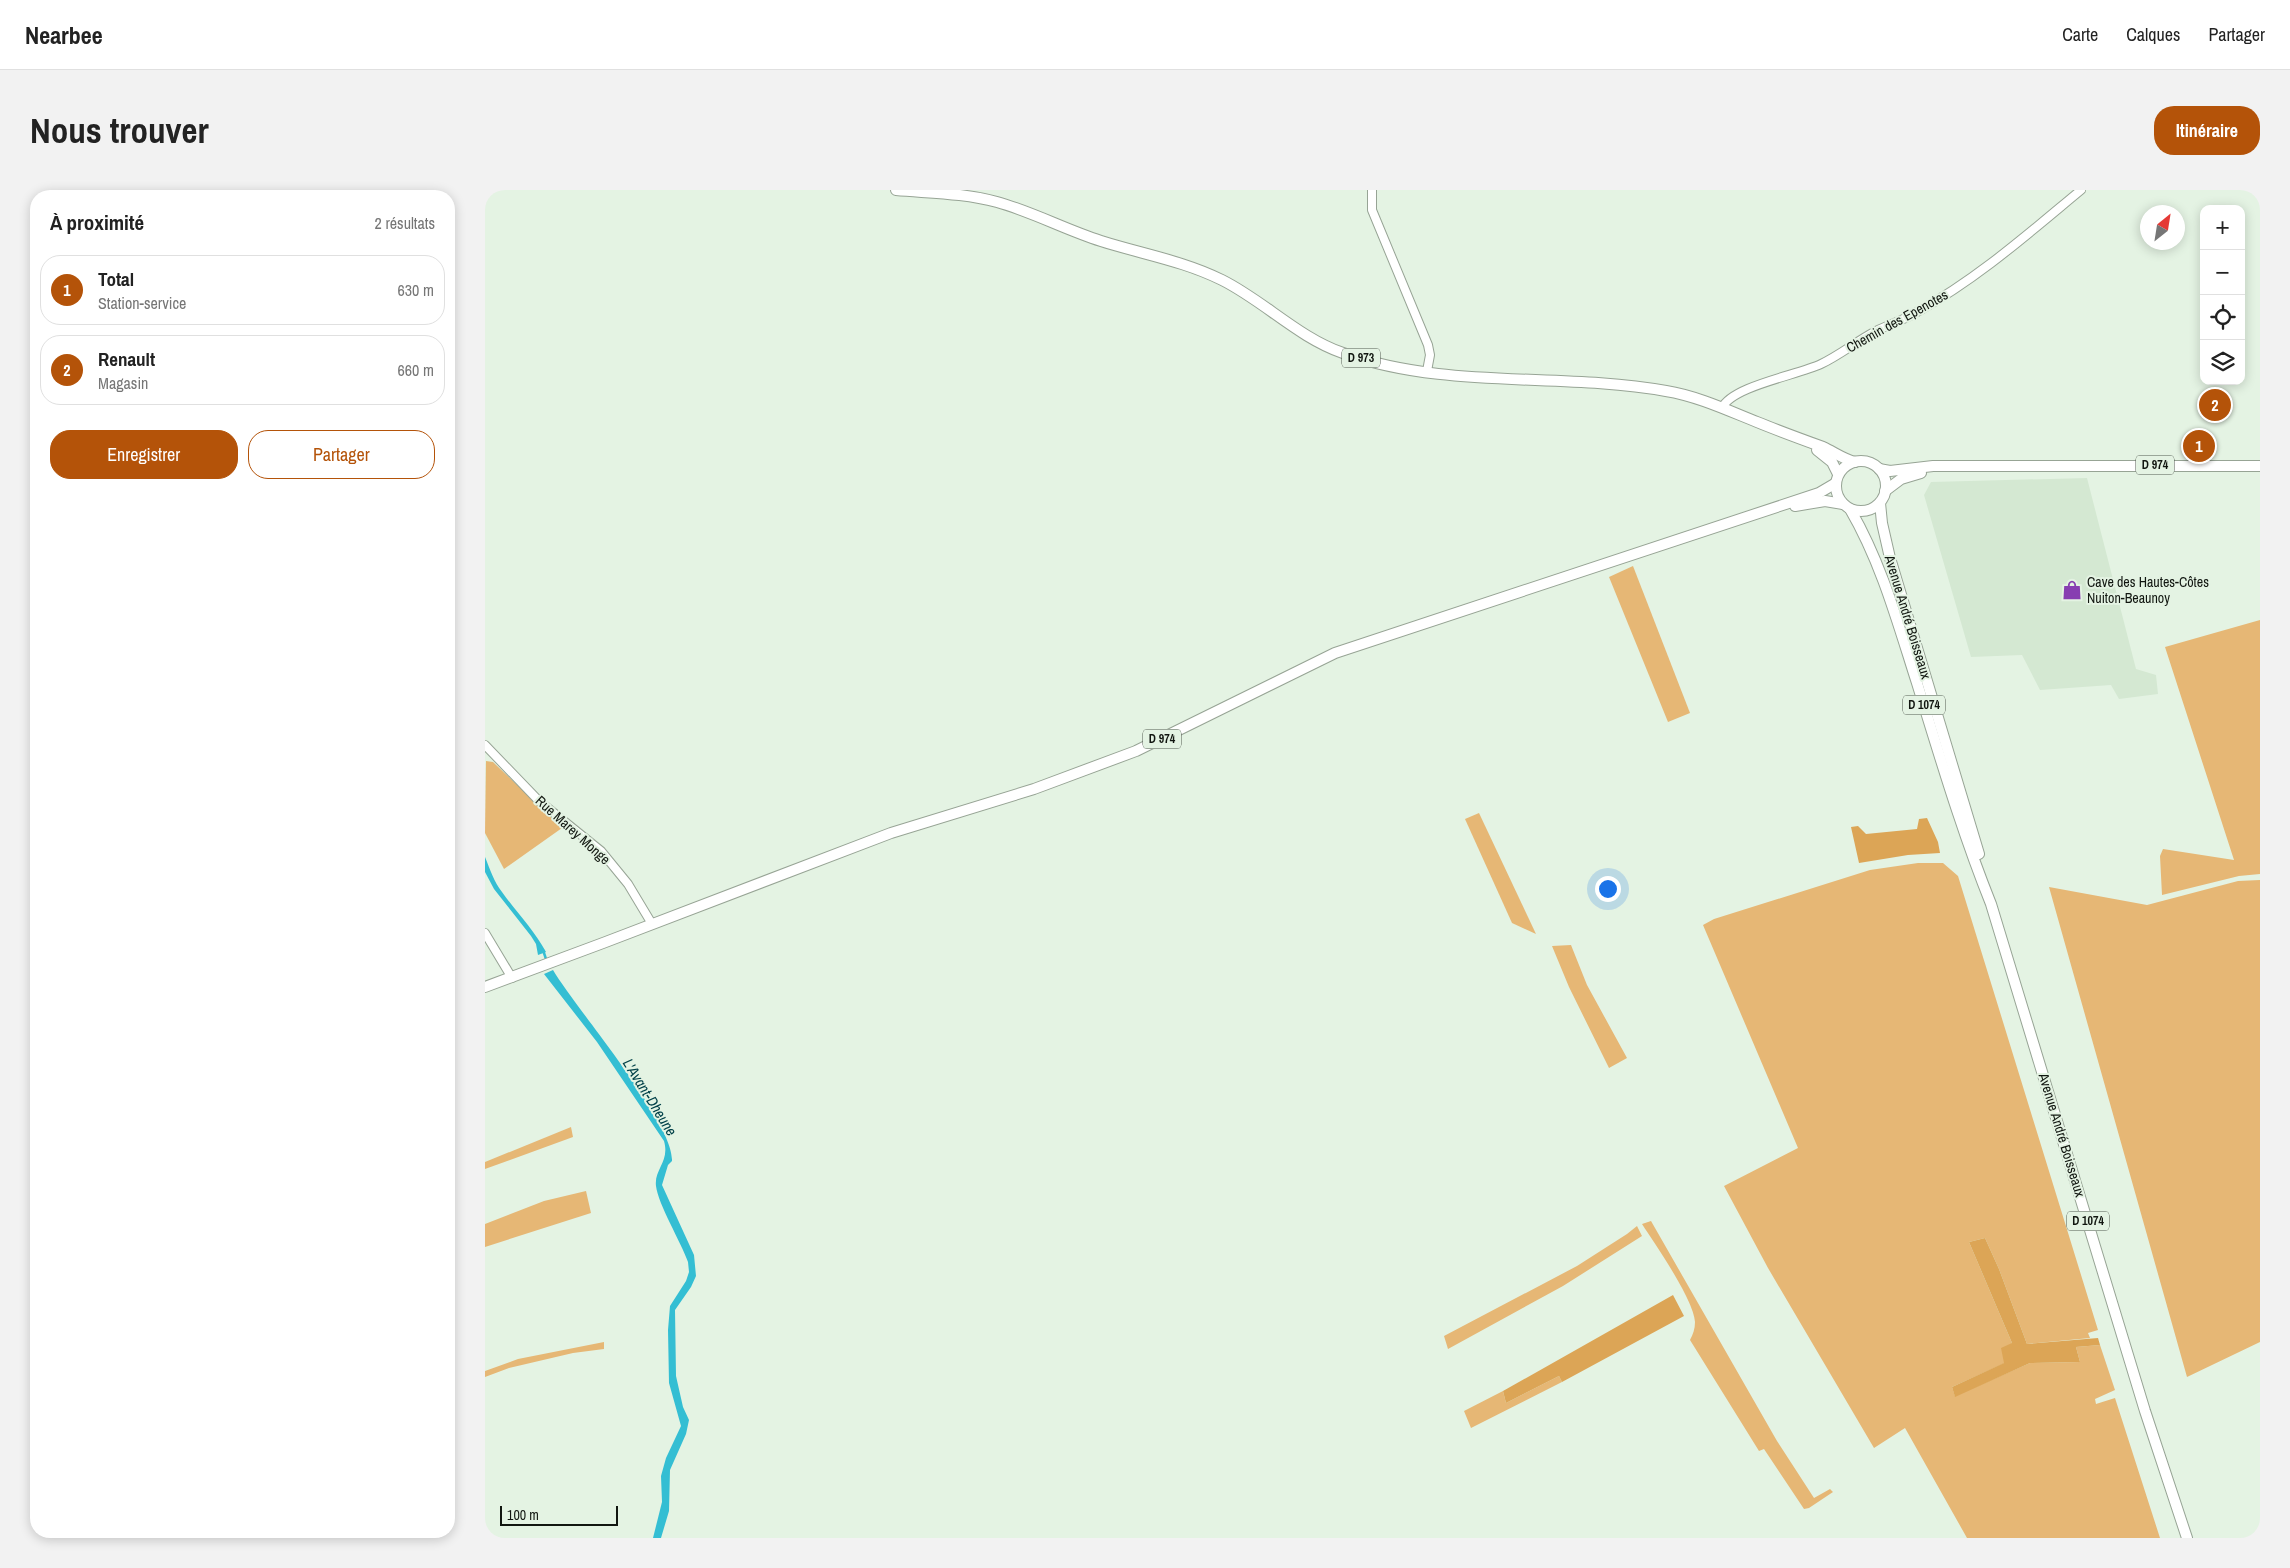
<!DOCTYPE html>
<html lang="fr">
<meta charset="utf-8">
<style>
:root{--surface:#fff;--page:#f2f2f2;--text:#222;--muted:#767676;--line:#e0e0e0;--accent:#b45309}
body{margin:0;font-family:"Archivo Narrow",sans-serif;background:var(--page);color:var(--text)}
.controls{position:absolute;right:15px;top:15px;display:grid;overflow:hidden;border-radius:10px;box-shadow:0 2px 12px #0003}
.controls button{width:45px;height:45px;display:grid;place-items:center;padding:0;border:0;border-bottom:1px solid var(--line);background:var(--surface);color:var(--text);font:25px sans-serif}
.compass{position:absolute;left:1655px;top:15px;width:45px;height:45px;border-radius:50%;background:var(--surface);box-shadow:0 2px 12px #0003;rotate:30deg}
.scale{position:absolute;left:15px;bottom:12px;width:118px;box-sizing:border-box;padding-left:5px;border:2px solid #111610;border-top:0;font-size:14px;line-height:18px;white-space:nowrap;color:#111610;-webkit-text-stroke:4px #e4f3e3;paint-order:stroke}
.you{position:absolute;left:1122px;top:698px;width:18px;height:18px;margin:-12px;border:4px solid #fff;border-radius:50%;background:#1a73e8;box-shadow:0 0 0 8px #1a73e833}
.badge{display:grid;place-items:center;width:32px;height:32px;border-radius:50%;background:var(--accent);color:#fff;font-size:16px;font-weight:700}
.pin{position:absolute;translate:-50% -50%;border:2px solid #fff;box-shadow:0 1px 5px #0006}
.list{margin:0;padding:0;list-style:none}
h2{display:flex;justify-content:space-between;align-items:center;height:65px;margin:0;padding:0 20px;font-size:21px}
h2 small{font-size:16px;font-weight:400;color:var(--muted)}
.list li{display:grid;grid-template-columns:32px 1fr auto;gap:15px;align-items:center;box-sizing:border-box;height:70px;margin:0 10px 10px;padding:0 10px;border:1px solid var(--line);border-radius:20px}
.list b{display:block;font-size:19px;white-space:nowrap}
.list p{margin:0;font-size:16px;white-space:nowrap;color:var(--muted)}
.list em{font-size:16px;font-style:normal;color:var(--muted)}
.actions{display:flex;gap:10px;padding:15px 20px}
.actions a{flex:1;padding:11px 0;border:1px solid var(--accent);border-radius:20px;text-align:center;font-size:18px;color:var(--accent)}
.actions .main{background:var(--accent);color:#fff}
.icon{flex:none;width:28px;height:28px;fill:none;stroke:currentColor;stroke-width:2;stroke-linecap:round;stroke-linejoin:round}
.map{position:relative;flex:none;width:1775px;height:1348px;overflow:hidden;border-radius:20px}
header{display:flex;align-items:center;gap:30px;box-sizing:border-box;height:70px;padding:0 25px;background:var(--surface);border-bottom:1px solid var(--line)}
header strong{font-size:24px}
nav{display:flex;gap:28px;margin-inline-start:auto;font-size:18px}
.intro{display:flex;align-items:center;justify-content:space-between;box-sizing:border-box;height:120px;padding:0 30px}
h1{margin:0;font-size:35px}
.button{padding:12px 22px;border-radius:20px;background:var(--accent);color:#fff;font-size:18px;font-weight:700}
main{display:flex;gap:30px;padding:0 30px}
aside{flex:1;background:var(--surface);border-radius:20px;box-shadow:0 2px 12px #0003}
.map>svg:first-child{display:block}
</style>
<header>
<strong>Nearbee</strong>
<nav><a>Carte</a><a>Calques</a><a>Partager</a></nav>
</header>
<div class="intro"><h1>Nous trouver</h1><a class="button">Itinéraire</a></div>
<main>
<aside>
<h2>À proximité<small>2 résultats</small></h2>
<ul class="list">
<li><span class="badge">1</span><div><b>Total</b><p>Station-service</p></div><em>630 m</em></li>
<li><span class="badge">2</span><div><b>Renault</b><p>Magasin</p></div><em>660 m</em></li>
</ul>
<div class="actions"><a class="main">Enregistrer</a><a>Partager</a></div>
</aside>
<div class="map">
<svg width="1775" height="1348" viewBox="0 0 1775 1348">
<rect width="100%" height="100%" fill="#e4f3e3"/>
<!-- built -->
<polygon fill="#d4e8d2" points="1602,288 1651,479 1671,485 1673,504 1634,509 1626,495 1555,500 1537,465 1486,467 1439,305 1446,292"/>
<!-- green -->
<g fill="#e6b775">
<polygon points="1148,376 1205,523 1183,532 1124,387"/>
<polygon points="1775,430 1775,684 1754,686 1677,705 1675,666 1678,659 1749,670 1680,457"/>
<polygon points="1,571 8,572 77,638 19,679 0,643"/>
<polygon points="994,623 1051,744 1027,733 980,629"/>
<polygon points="1433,673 1458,673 1473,686 1613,1140 1603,1143 1605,1148 1542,1154 1514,1079 1500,1048 1484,1052 1527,1153 1520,1173 1467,1197 1470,1206 1545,1173 1595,1172 1591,1157 1615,1155 1630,1200 1610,1209 1611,1214 1630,1208 1675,1348 1482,1348 1420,1238 1389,1258 1283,1078 1239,996 1313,958 1218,735 1229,729 1385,680"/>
<polygon points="1775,690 1775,1152 1702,1187 1564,697 1662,715 1753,691"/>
<polygon points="1086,755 1102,795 1142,868 1124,878 1084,797 1067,756"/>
<polygon points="86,937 88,947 0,979 0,972"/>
<polygon points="101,1001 106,1023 0,1057 0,1034 59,1011"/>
<path d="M1166,1031L1292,1251L1329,1308L1345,1299L1348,1302L1324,1318L1319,1319L1279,1259L1274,1261L1205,1150C1208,1144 1210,1139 1210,1132C1209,1110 1170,1054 1157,1034Z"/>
<polygon points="1152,1036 1157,1046 1078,1096 963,1159 959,1146 1092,1076 1142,1044"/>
<polygon points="119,1152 119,1159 88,1163 24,1178 0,1187 0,1181 33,1169"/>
<polygon points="1074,1186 1077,1192 986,1238 979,1221 1018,1201 1021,1213"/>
</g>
<!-- forest -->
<g fill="#dca556">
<polygon points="1442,628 1453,652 1455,663 1423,665 1374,673 1366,637 1373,636 1381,644 1432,639 1434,629"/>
<polygon points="1500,1048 1514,1079 1542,1154 1613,1148 1615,1155 1591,1157 1595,1172 1545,1173 1470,1207 1467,1197 1519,1173 1516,1158 1527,1153 1484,1052"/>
<polygon points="1188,1105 1199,1126 1077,1192 1074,1186 1021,1213 1018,1201"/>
</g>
<!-- water -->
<g fill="#34bed3">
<path d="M0,667C5,679 9,692 17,702C32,723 49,740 61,762L53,765L51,754L46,746L9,699L0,682Z"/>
<path d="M68,780C91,819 189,932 187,971L183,975L177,995L209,1065L211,1086L206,1097L190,1120L191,1186L198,1217L204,1230L201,1244L185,1280L184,1321L176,1348H168L177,1312L176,1286L181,1268L196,1236L184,1193L183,1140L185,1116L201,1091L204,1082L203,1072C196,1052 173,1014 171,996C169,979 185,972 179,951L112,852L59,784Z"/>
</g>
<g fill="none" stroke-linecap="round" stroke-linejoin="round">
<!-- stream -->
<polyline stroke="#34bed3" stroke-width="2.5" points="58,760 62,772"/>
<defs>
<g id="minor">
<polyline points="887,0 887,20 943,155 945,165 942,181"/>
<path d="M1237,218C1247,196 1313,185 1336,174C1355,165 1372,151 1391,141C1405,134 1419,130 1432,122C1492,89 1544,43 1596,0"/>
<polyline points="0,555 54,611 116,661 143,694 167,734"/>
<polyline points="0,743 27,788"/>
</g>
<g id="major">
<path d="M411,0C444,3 479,3 512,12C548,22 581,40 616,51C657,64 699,71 737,90C779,111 814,148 858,163C962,200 1074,182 1181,201C1212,206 1242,220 1272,232C1294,241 1316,249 1338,257C1349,262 1358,269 1370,272"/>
<polyline points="1332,260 1347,272 1353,284"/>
<circle cx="1376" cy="296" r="25"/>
<polyline points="1394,279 1405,281 1448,276 1775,276"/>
<polyline points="1400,301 1416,289 1436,283"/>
<polyline points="1395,313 1397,333 1405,368 1494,664"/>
<polyline points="1310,316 1340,311 1358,314"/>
<path d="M1365,319C1397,374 1413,434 1432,493C1455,567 1477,642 1506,714L1660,1221L1702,1348"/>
<polyline points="0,797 118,753 406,643 549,599 651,561 850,463 1334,303 1351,293"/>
</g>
</defs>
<!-- minor casing -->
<use href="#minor" stroke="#97a495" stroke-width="10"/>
<!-- major casing -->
<use href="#major" stroke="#97a495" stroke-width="12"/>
<!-- minor -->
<use href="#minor" stroke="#fff" stroke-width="8"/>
<!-- major -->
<use href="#major" stroke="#fff" stroke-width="10"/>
</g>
<!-- icons -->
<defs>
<symbol id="shop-bare" viewBox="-9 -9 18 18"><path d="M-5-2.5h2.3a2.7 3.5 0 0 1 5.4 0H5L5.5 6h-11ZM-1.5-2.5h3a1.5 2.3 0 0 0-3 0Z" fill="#873eb1" stroke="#e4f3e3" stroke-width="2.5" paint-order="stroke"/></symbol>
</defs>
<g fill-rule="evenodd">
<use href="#shop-bare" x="1573" y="386" width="28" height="28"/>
</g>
<g text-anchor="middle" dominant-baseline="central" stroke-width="4" stroke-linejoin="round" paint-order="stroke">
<!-- shield labels -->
<g fill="#e4f3e3" stroke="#50584f" stroke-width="1">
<rect x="857" y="158.5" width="38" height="19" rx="4"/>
<rect x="1651" y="265.5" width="38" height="19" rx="4"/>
<rect x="1418" y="505.5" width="42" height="19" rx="4"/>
<rect x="658" y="539.5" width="38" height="19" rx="4"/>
<rect x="1582" y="1021.5" width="42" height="19" rx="4"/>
</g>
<g font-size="12" font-weight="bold" fill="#111610">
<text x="876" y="168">D 973</text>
<text x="1670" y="275">D 974</text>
<text x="1439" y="515">D 1074</text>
<text x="677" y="549">D 974</text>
<text x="1603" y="1031">D 1074</text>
</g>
<!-- street labels -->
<g font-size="14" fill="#111610" stroke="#e4f3e3">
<text transform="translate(1412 131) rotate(-29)">Chemin des Epenotes</text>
<text transform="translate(1423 427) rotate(73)">Avenue André Boisseaux</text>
<text transform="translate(88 640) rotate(42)">Rue Marey Monge</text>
<text transform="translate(1577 945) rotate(73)">Avenue André Boisseaux</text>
</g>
<!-- poi labels -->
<g font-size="14" fill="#111610" stroke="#e4f3e3" text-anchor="start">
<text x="1602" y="392">Cave des Hautes-Côtes<tspan x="1602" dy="16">Nuiton-Beaunoy</tspan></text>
</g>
<!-- water labels -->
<g font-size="15" font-style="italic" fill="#024149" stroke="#e4f3e3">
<text transform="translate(165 907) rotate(58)">L'Avant-Dheune</text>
</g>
</g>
</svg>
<div class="controls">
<button>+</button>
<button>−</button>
<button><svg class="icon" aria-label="locate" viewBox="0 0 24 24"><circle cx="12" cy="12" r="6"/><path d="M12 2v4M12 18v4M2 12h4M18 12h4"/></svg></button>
<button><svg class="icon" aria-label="layers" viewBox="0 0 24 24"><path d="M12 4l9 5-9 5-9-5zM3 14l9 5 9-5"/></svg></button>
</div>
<svg class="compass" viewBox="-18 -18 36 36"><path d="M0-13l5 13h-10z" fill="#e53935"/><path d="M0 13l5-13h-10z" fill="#767676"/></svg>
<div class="scale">100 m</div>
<div class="you"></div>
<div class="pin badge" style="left:1714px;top:256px">1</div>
<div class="pin badge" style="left:1730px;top:215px">2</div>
</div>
</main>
